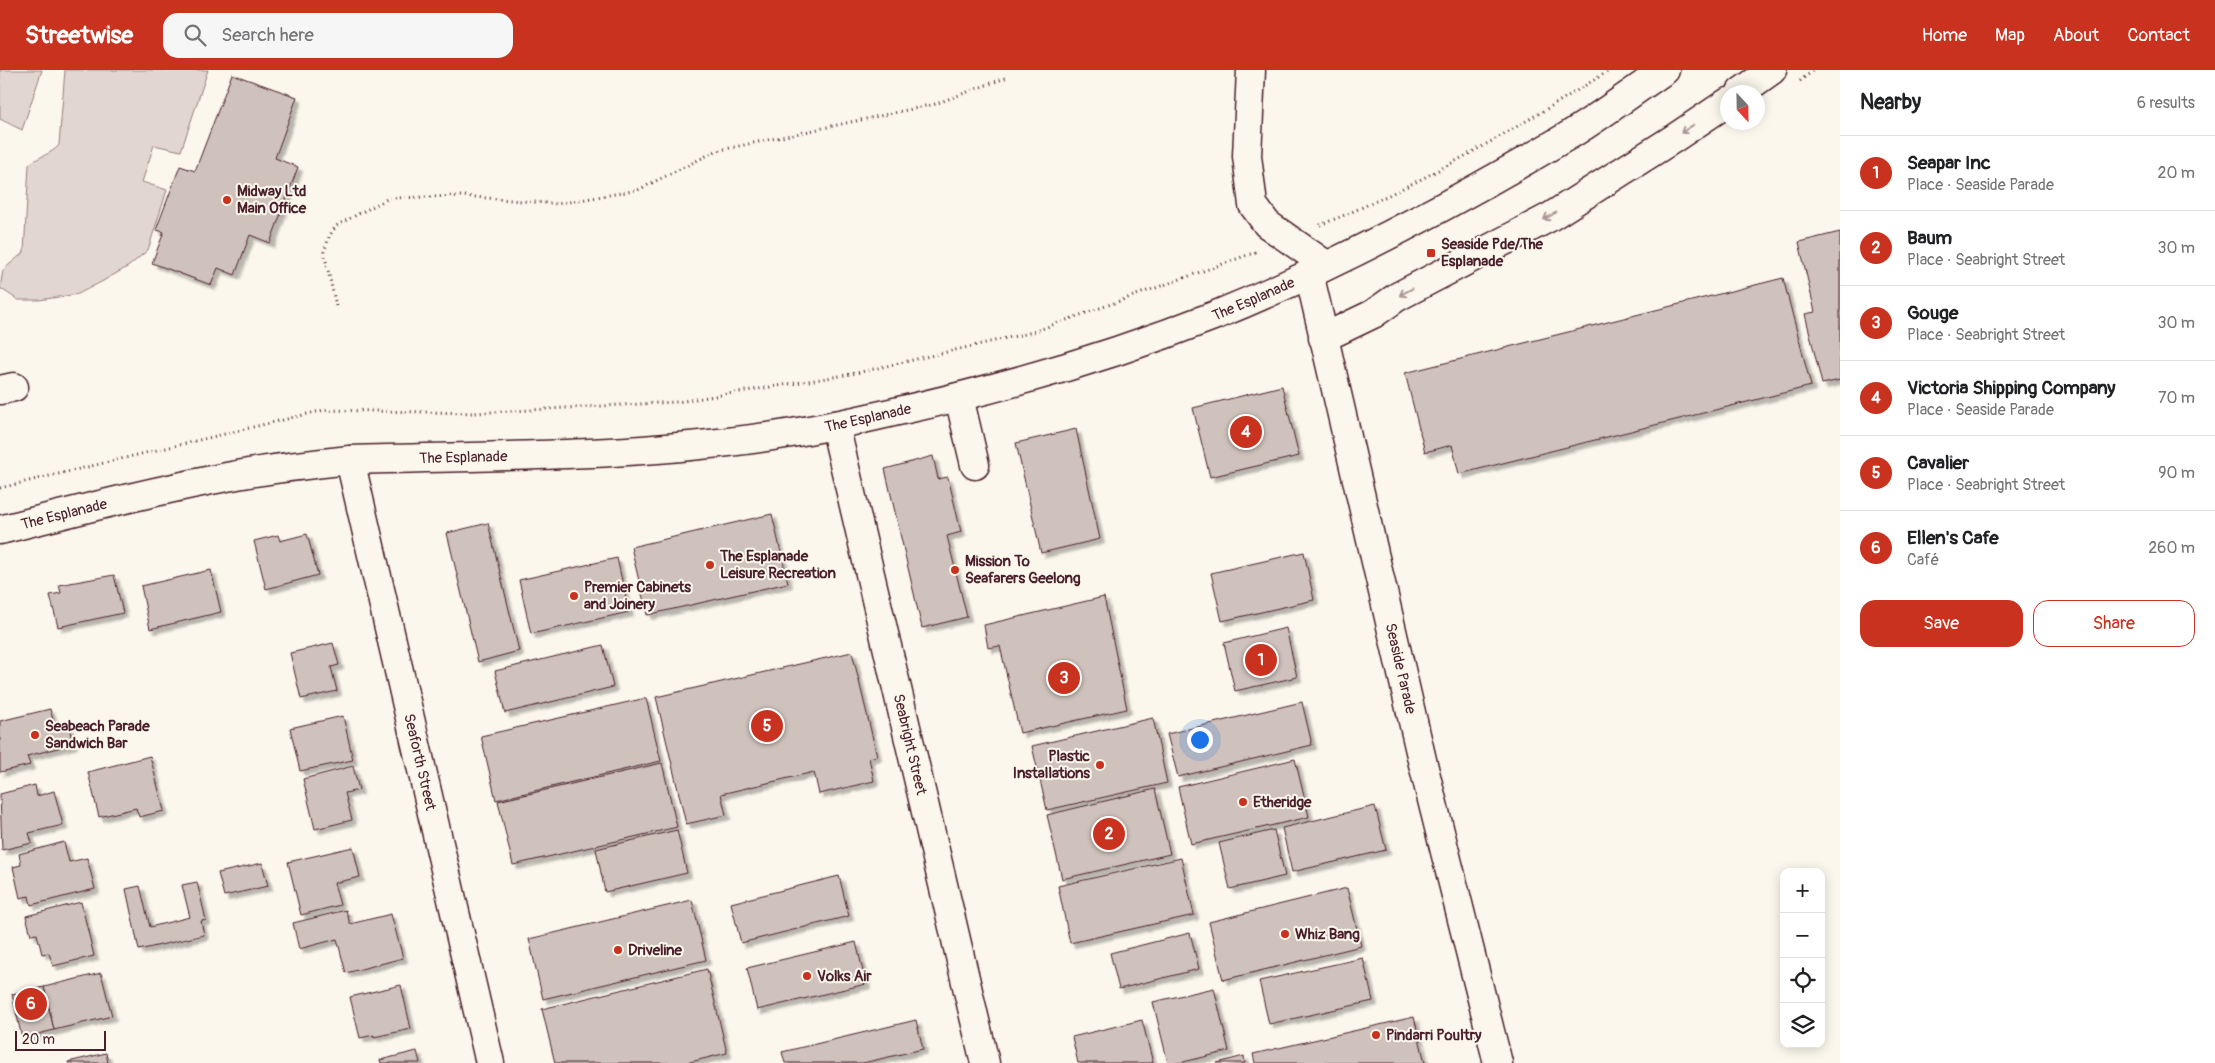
<!DOCTYPE html>
<meta charset="utf-8">
<style>
:root{--surface:#fff;--page:#f6f6f6;--text:#202124;--muted:#757577;--line:#e0e0e0;--accent:#c8321e}
body{margin:0;font-family:Pangolin,sans-serif;background:var(--page);color:var(--text)}
.controls{position:absolute;right:15px;bottom:15px;display:grid;overflow:hidden;border-radius:10px;box-shadow:0 2px 12px #0003}
.controls button{width:45px;height:45px;display:grid;place-items:center;padding:0;border:0;border-bottom:1px solid var(--line);background:var(--surface);color:var(--text);font:25px sans-serif}
.compass{position:absolute;left:1720px;top:15px;width:45px;height:45px;border-radius:50%;background:var(--surface);box-shadow:0 2px 12px #0003;rotate:158deg}
.scale{position:absolute;left:15px;bottom:12px;width:91px;box-sizing:border-box;padding-left:5px;border:2px solid #4a1f2b;border-top:0;font-size:14px;line-height:18px;white-space:nowrap;color:#4a1f2b;-webkit-text-stroke:4px #fbf7ec;paint-order:stroke}
.you{position:absolute;left:1199px;top:669px;width:18px;height:18px;margin:-12px;border:4px solid #fff;border-radius:50%;background:#1a73e8;box-shadow:0 0 0 8px #1a73e833}
.badge{display:grid;place-items:center;width:32px;height:32px;border-radius:50%;background:var(--accent);color:#fff;font-size:16px;font-weight:700}
.pin{position:absolute;translate:-50% -50%;border:2px solid #fff;box-shadow:0 1px 5px #0006}
.list{margin:0;padding:0;list-style:none}
h2{display:flex;justify-content:space-between;align-items:center;height:65px;margin:0;padding:0 20px;font-size:21px}
h2 small{font-size:16px;font-weight:400;color:var(--muted)}
.list li{display:grid;grid-template-columns:32px 1fr auto;gap:15px;align-items:center;box-sizing:border-box;height:75px;padding:0 20px;border-top:1px solid var(--line)}
.list b{display:block;font-size:19px;white-space:nowrap}
.list p{margin:0;font-size:16px;white-space:nowrap;color:var(--muted)}
.list em{font-size:16px;font-style:normal;color:var(--muted)}
.actions{display:flex;gap:10px;padding:15px 20px}
.actions a{flex:1;padding:11px 0;border:1px solid var(--accent);border-radius:15px;text-align:center;font-size:18px;color:var(--accent)}
.actions .main{background:var(--accent);color:#fff}
.icon{flex:none;width:28px;height:28px;fill:none;stroke:currentColor;stroke-width:2;stroke-linecap:round;stroke-linejoin:round}
.map{position:relative;flex:none;width:1840px;height:993px;overflow:hidden}
header{display:flex;align-items:center;gap:30px;box-sizing:border-box;height:70px;padding:0 25px;background:var(--accent);color:#fff}
header strong{font-size:24px}
nav{display:flex;gap:28px;margin-inline-start:auto;font-size:18px}
.search{width:350px;height:45px;background:var(--page);display:flex;align-items:center;gap:12px;box-sizing:border-box;padding:0 18px;border-radius:15px;color:var(--muted);font-size:19px}
main{display:flex}
aside{flex:1;background:var(--surface)}
.map>svg:first-child{display:block}
</style>
<header>
<strong>Streetwise</strong>
<div class="search"><svg class="icon" aria-label="search" viewBox="0 0 24 24"><circle cx="10" cy="10" r="6"/><path d="M15 15l6 6"/></svg>Search here</div>
<nav><a>Home</a><a>Map</a><a>About</a><a>Contact</a></nav>
</header>
<main>
<div class="map">
<svg width="1840" height="993" viewBox="0 0 1840 993">
<defs>
<filter id="shadow"><feDropShadow dx="4.5" dy="4.5" stdDeviation="1" flood-color="#0004"/></filter>
</defs>
<rect width="100%" height="100%" fill="#fbf7ec"/>
<filter id="ink" filterUnits="userSpaceOnUse"><feTurbulence type="fractalNoise" baseFrequency=".02" numOctaves="2"/><feDisplacementMap in="SourceGraphic" scale="10" xChannelSelector="R" yChannelSelector="G"/><feConvolveMatrix kernelMatrix="1 2 1 2 8 2 1 2 1" color-interpolation-filters="sRGB"/></filter>
<g filter="url(#ink)">
<!-- green -->
<g fill="#e2d7d0" stroke="#967b7e">
<polygon points="0,0 42,0 22,60 0,49"/>
<path d="M65,0H208L181,81L154,75L142,112L167,120L148,180L129,196L103,211L78,224L39,230H18L0,218L3,200L24,182L29,95C38,86 51,85 59,75Z"/>
</g>
<!-- building -->
<g fill="#cfc2bc" stroke="#4a1f2b" filter="url(#shadow)">
<polygon points="232,4 297,27 275,88 298,97 270,173 250,165 235,205 218,198 211,215 152,193 164,162 156,160 180,96 195,101"/>
<polygon points="1840,162 1840,310 1822,314 1805,244 1815,242 1799,172"/>
<polygon points="1783,208 1811,316 1459,404 1452,375 1425,382 1405,303"/>
<polygon points="1282,316 1299,386 1210,407 1193,338"/>
<polygon points="1076,359 1100,469 1041,483 1016,373"/>
<polygon points="933,386 938,409 948,407 961,462 947,466 967,547 922,558 885,399"/>
<polygon points="772,444 788,513 647,545 631,477"/>
<polygon points="488,453 519,581 478,592 447,463"/>
<polygon points="307,464 318,505 266,519 254,471 278,465 280,471"/>
<polygon points="1304,482 1314,530 1222,551 1211,503"/>
<polygon points="617,488 629,542 531,564 519,510"/>
<polygon points="211,500 221,542 150,559 141,516"/>
<polygon points="114,505 123,543 58,557 50,525 61,523 59,515"/>
<polygon points="1104,527 1127,639 1020,663 1000,576 988,578 984,555"/>
<polygon points="1286,558 1297,607 1235,621 1224,573"/>
<polygon points="333,573 339,595 331,597 337,621 301,629 290,583"/>
<polygon points="603,575 613,617 505,643 495,601"/>
<polygon points="852,582 877,686 869,688 874,711 819,724 814,702 721,724 726,745 686,754 656,627"/>
<polygon points="646,628 661,691 496,730 481,666"/>
<polygon points="1302,632 1312,675 1178,707 1167,664"/>
<polygon points="50,639 55,656 68,653 73,674 27,686 30,695 0,702 0,651"/>
<polygon points="343,646 353,690 300,701 290,658"/>
<polygon points="1153,648 1167,713 1047,740 1032,676"/>
<polygon points="150,686 164,741 139,747 136,738 99,747 88,702"/>
<polygon points="1295,689 1309,747 1191,774 1178,717"/>
<polygon points="662,693 677,757 513,795 498,731"/>
<polygon points="353,696 359,720 345,723 352,750 315,759 303,709"/>
<polygon points="35,715 37,726 54,721 63,755 29,763 32,773 2,780 0,724"/>
<polygon points="1155,719 1170,784 1062,809 1047,745"/>
<polygon points="1375,736 1386,780 1292,802 1282,758"/>
<polygon points="677,760 687,803 605,822 596,779"/>
<polygon points="1274,760 1285,806 1230,819 1219,773"/>
<polygon points="64,772 69,792 87,788 95,819 31,835 29,826 20,828 13,797 21,795 19,784"/>
<polygon points="353,777 360,807 334,813 340,835 301,845 288,792"/>
<polygon points="1181,788 1194,845 1070,873 1058,816"/>
<polygon points="262,793 268,816 224,826 218,803"/>
<polygon points="839,806 849,846 741,873 731,833"/>
<polygon points="197,812 206,850 201,851 204,865 139,880 126,819 140,816 150,857 190,847 182,815"/>
<polygon points="1347,818 1361,876 1223,910 1209,852"/>
<polygon points="692,830 706,890 543,929 529,869"/>
<polygon points="81,832 94,886 53,896 49,883 42,884 37,864 31,865 26,846"/>
<polygon points="346,840 350,854 391,844 403,888 346,903 337,869 299,879 293,853"/>
<polygon points="1190,863 1199,899 1119,919 1110,883"/>
<polygon points="856,872 866,914 757,940 747,898"/>
<polygon points="1363,888 1373,931 1269,954 1259,911"/>
<polygon points="707,899 727,983 686,993 555,993 542,939"/>
<polygon points="101,903 112,946 54,960 44,917"/>
<polygon points="401,915 411,959 374,967 374,965 360,968 350,927"/>
<polygon points="44,917 54,960 22,968 12,924"/>
<polygon points="1214,918 1229,981 1179,993 1168,993 1153,932"/>
<polygon points="1414,947 1425,993 1255,993 1253,984"/>
<polygon points="916,950 923,979 863,993 785,993 782,982"/>
<polygon points="1142,950 1153,993 1078,993 1072,967"/>
<polygon points="417,981 420,993 381,993 380,990"/>
<polygon points="106,983 108,993 68,993 68,992"/>
<polygon points="1244,986 1245,993 1217,993"/>
</g>
<g fill="none" stroke-linecap="round" stroke-linejoin="round">
<defs>
<g id="minor">
<polyline points="1251,0 1247,86 1253,135 1267,154 1326,195"/>
<polyline points="1741,22 1772,0"/>
<path id="s1" d="M1309,203L1422,690L1498,993"/>
<polyline points="1323,268 1373,244 1397,227 1550,147 1673,69 1728,32"/>
<polyline points="0,320 14,317"/>
<polyline points="959,327 975,395"/>
<path id="s2" d="M835,355L985,993"/>
<path id="s3" d="M350,390L490,993"/>
<path id="s4" d="M0,460C79,440 157,420 237,405C274,398 312,394 350,390C475,386 603,387 728,372C784,366 839,355 894,342C1003,318 1112,286 1216,245C1334,197 1456,132 1566,67C1600,47 1632,22 1665,0"/>
</g>
</defs>
<!-- minor casing -->
<use href="#minor" stroke="#4a1f2b" stroke-width="31"/>
<!-- path -->
<g stroke="#4a1f2b" stroke-width="3" stroke-dasharray="1 4" stroke-linecap="butt">
<polyline points="1800,11 1814,0"/>
<path d="M1320,155C1421,115 1515,59 1607,2"/>
<polyline points="336,236 324,182 329,167 336,156 345,151 389,128 463,126 557,134 638,120 716,81 935,34 1008,7"/>
<polyline points="0,418 324,340 474,343 677,332 852,304 1033,262 1256,182"/>
</g>
<!-- minor -->
<use href="#minor" stroke="#fbf7ec" stroke-width="28"/>
</g>
<!-- one-way arrows -->
<defs><path id="oneway-shaft" d="M-6 0H5M1.5-3L5.5 0L1.5 3" fill="none" stroke-width="1.6" stroke-linecap="round" stroke-linejoin="round" transform="scale(1.25)"/></defs>
<g stroke="#ab9695">
<use href="#oneway-shaft" transform="translate(1687 59) rotate(146)"/>
<use href="#oneway-shaft" transform="translate(1550 146) rotate(150)"/>
<use href="#oneway-shaft" transform="translate(1406 222) rotate(152)"/>
</g>
</g>
<!-- markers -->
<g fill="#c8321e" stroke="#fbf7ec" stroke-width="2">
<circle cx="227" cy="130" r="5"/>
<rect x="1426" y="178" width="10" height="10" rx="2.5"/>
<circle cx="710" cy="495" r="5"/>
<circle cx="955" cy="500" r="5"/>
<circle cx="574" cy="526" r="5"/>
<circle cx="35" cy="665" r="5"/>
<circle cx="1100" cy="695" r="5"/>
<circle cx="1243" cy="732" r="5"/>
<circle cx="1285" cy="864" r="5"/>
<circle cx="618" cy="880" r="5"/>
<circle cx="807" cy="906" r="5"/>
<circle cx="1376" cy="965" r="5"/>
</g>
<g text-anchor="middle" dominant-baseline="central" stroke-width="4" stroke-linejoin="round" paint-order="stroke">
<!-- poi labels -->
<g font-size="15" font-weight="bold" fill="#4a1f2b" stroke="#fbf7ec" text-anchor="start">
<text x="237" y="121">Midway Ltd<tspan x="237" dy="17">Main Office</tspan></text>
<text x="1441" y="174">Seaside Pde/The<tspan x="1441" dy="17">Esplanade</tspan></text>
<text x="720" y="486">The Esplanade<tspan x="720" dy="17">Leisure Recreation</tspan></text>
<text x="965" y="491">Mission To<tspan x="965" dy="17">Seafarers Geelong</tspan></text>
<text x="584" y="517">Premier Cabinets<tspan x="584" dy="17">and Joinery</tspan></text>
<text x="45" y="656">Seabeach Parade<tspan x="45" dy="17">Sandwich Bar</tspan></text>
<text x="1090" y="686" text-anchor="end">Plastic<tspan x="1090" dy="17">Installations</tspan></text>
<text x="1253" y="732">Etheridge</text>
<text x="1295" y="864">Whiz Bang</text>
<text x="628" y="880">Driveline</text>
<text x="817" y="906">Volks Air</text>
<text x="1386" y="965">Pindarri Poultry</text>
</g>
<!-- street labels -->
<g font-size="15" fill="#4a1f2b" stroke="#fbf7ec">
<text stroke="none"><textPath href="#s4" startOffset="1282">The Esplanade</textPath></text>
<text stroke="none"><textPath href="#s4" startOffset="878">The Esplanade</textPath></text>
<text stroke="none"><textPath href="#s4" startOffset="471">The Esplanade</textPath></text>
<text stroke="none"><textPath href="#s4" startOffset="66">The Esplanade</textPath></text>
<text stroke="none"><textPath href="#s1" startOffset="406">Seaside Parade</textPath></text>
<text stroke="none"><textPath href="#s2" startOffset="328">Seabright Street</textPath></text>
<text stroke="none"><textPath href="#s3" startOffset="310">Seaforth Street</textPath></text>
</g>
</g>
</svg>
<div class="controls">
<button>+</button>
<button>−</button>
<button><svg class="icon" aria-label="locate" viewBox="0 0 24 24"><circle cx="12" cy="12" r="6"/><path d="M12 2v4M12 18v4M2 12h4M18 12h4"/></svg></button>
<button><svg class="icon" aria-label="layers" viewBox="0 0 24 24"><path d="M12 4l9 5-9 5-9-5zM3 14l9 5 9-5"/></svg></button>
</div>
<svg class="compass" viewBox="-18 -18 36 36"><path d="M0-13l5 13h-10z" fill="#e53935"/><path d="M0 13l5-13h-10z" fill="#757577"/></svg>
<div class="scale">20 m</div>
<div class="you"></div>
<div class="pin badge" style="left:1261px;top:590px">1</div>
<div class="pin badge" style="left:1109px;top:764px">2</div>
<div class="pin badge" style="left:1064px;top:608px">3</div>
<div class="pin badge" style="left:1246px;top:362px">4</div>
<div class="pin badge" style="left:767px;top:656px">5</div>
<div class="pin badge" style="left:31px;top:934px">6</div>
</div>
<aside>
<h2>Nearby<small>6 results</small></h2>
<ul class="list">
<li><span class="badge">1</span><div><b>Seapar Inc</b><p>Place · Seaside Parade</p></div><em>20 m</em></li>
<li><span class="badge">2</span><div><b>Baum</b><p>Place · Seabright Street</p></div><em>30 m</em></li>
<li><span class="badge">3</span><div><b>Gouge</b><p>Place · Seabright Street</p></div><em>30 m</em></li>
<li><span class="badge">4</span><div><b>Victoria Shipping Company</b><p>Place · Seaside Parade</p></div><em>70 m</em></li>
<li><span class="badge">5</span><div><b>Cavalier</b><p>Place · Seabright Street</p></div><em>90 m</em></li>
<li><span class="badge">6</span><div><b>Ellen's Cafe</b><p>Café</p></div><em>260 m</em></li>
</ul>
<div class="actions"><a class="main">Save</a><a>Share</a></div>
</aside>
</main>
